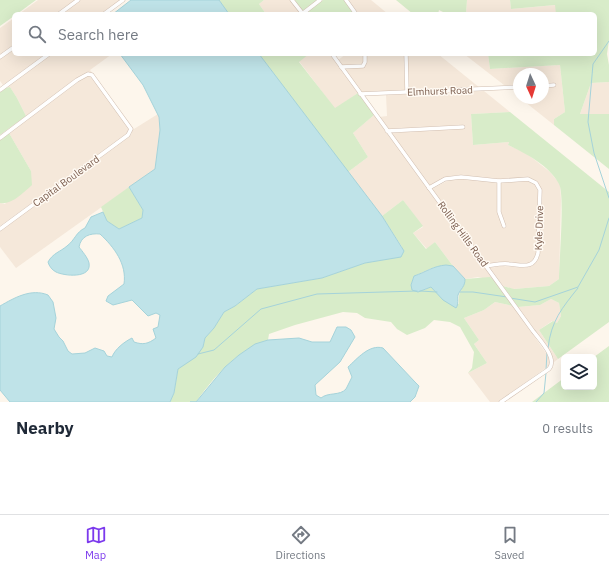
<!DOCTYPE html>
<style>
:root{--surface:#fff;--page:#f6f6f7;--text:#1f2937;--muted:#747a83;--line:#e0e1e3;--accent:#7c3aed}
body{margin:0;font-family:"IBM Plex Sans",sans-serif;background:var(--page);color:var(--text)}
.controls{position:absolute;right:12px;bottom:12px;display:grid;overflow:hidden;border-radius:6px;box-shadow:0 4px 16px #0002}
.controls button{width:36px;height:36px;display:grid;place-items:center;padding:0;border:0;border-bottom:1px solid var(--line);background:var(--surface);color:var(--text);font:20px sans-serif}
.compass{position:absolute;left:513px;top:68px;width:36px;height:36px;border-radius:50%;background:var(--surface);box-shadow:0 4px 16px #0002;rotate:176deg}
.list{margin:0;padding:0;list-style:none}
h2{display:flex;justify-content:space-between;align-items:center;height:52px;margin:0;padding:0 16px;font-size:17px}
h2 small{font-size:13px;font-weight:400;color:var(--muted)}
.icon{flex:none;width:22px;height:22px;fill:none;stroke:currentColor;stroke-width:2;stroke-linecap:round;stroke-linejoin:round}
.map{position:relative;flex:none;width:609px;height:402px;overflow:hidden}
.search{position:absolute;background:var(--surface);box-shadow:0 4px 16px #0002;left:12px;right:12px;top:12px;height:44px;display:flex;align-items:center;gap:10px;box-sizing:border-box;padding:0 14px;border-radius:6px;color:var(--muted);font-size:15px}
.sheet{height:112px;background:var(--surface)}
nav{display:flex;justify-content:space-around;align-items:center;box-sizing:border-box;height:56px;border-top:1px solid var(--line);background:var(--surface);font-size:11px;color:var(--muted)}
nav a{display:grid;justify-items:center;gap:2px}
nav .on{color:var(--accent)}
.map>svg:first-child{display:block}
</style>
<div class="map">
<svg width="609" height="402" viewBox="0 0 609 402">
<rect width="100%" height="100%" fill="#fdf6ec"/>
<!-- residential -->
<g fill="#f5e8da">
<polygon points="38,0 75,0 56,14 19,14"/>
<polygon points="81,0 120,0 101,14 62,14"/>
<polygon points="264,0 290,0 300,14 266,14 259,4"/>
<polygon points="348,0 371,0 388,14 358,14"/>
<polygon points="467,0 510,0 511,9 556,5 556,14 466,14"/>
<polygon points="14,18 14,45 0,55 0,28"/>
<polygon points="14,49 14,54 46,54 3,85 0,81 0,59"/>
<polygon points="52,54 112,54 90,70 99,82 93,73 87,72 26,116 17,98 10,87 5,88"/>
<polygon points="309,54 330,54 358,93 335,109 299,61"/>
<polygon points="346,54 364,54 363,63 360,65 342,66 338,60"/>
<polygon points="367,54 438,54 480,88 361,92 345,69 363,67 366,63"/>
<polygon points="464,54 488,54 490,69 560,65 565,112 554,119 554,125 520,98 543,98 543,87 556,87 555,83 543,84 543,74 519,74 519,85 504,85"/>
<polygon points="88,75 91,76 129,129 127,134 0,226 0,203 5,204 31,171 9,133 78,82"/>
<polygon points="609,82 609,114 580,114 591,83"/>
<polygon points="484,91 510,112 471,114 473,145 509,142 508,145 526,153 550,172 560,184 561,200 559,279 549,286 513,289 503,286 489,268 503,266 525,268 533,265 538,260 540,253 541,191 537,181 528,178 499,179 457,175 444,178 430,186 391,133 464,128 464,125 388,129 379,117 387,116 386,95"/>
<polygon points="114,102 134,129 158,114 159,117 160,130 155,169 16,268 0,247 0,231 131,135 132,132 131,126"/>
<polygon points="374,115 485,268 495,281 478,277 465,279 453,266 435,242 427,249 413,233 423,227 403,200 382,216 348,172 368,157 353,133"/>
<polygon points="461,179 497,182 498,212 504,228 506,227 501,211 501,182 528,181 535,184 538,191 537,253 532,262 527,264 487,265 432,189 449,180"/>
<polygon points="551,299 559,303 561,316 557,323 552,321 539,330 558,359 554,362 553,358 545,345 518,307 540,305"/>
<polygon points="495,302 513,306 548,356 550,359 550,365 498,402 490,402 468,373 487,363 474,344 479,340 464,318 484,310"/>
</g>
<!-- green -->
<g fill="#d8ecc9">
<polygon points="0,0 36,0 17,14 14,14 14,16 0,26"/>
<polygon points="219,0 264,0 259,4 266,14 229,14"/>
<polygon points="294,0 317,0 303,11"/>
<polygon points="323,0 344,0 354,14 305,14"/>
<polygon points="396,0 467,0 466,14 447,14 439,10 438,14 413,14"/>
<polygon points="510,0 609,0 609,40 607,54 609,65 609,82 591,83 580,114 609,114 609,169 554,125 554,119 565,112 560,65 490,69 488,54 509,55 509,54 595,54 595,14 556,14 555,5 511,9"/>
<polygon points="259,54 309,54 299,62 335,108 358,93 374,115 353,133 368,157 348,172"/>
<polygon points="10,87 17,98 26,116 0,135 0,92 5,88"/>
<path d="M510,112L609,192V322L558,359L539,330L553,321L557,323L561,316L559,303L551,299L540,305L518,307L503,286L514,289L549,286L559,279C559,262 565,195 559,184C550,166 525,153 508,145L509,142L473,145L471,114Z"/>
<path d="M9,133L31,171L32,185C24,192 12,205 0,203V140Z"/>
<polygon points="129,187 143,210 142,218 119,229 107,221 101,207"/>
<path d="M403,200L423,226L413,233L426,249L435,242L453,266C434,264 430,270 414,276L411,285L424,290L431,287L437,293L459,304C457,291 464,290 465,279L490,277L495,281L513,306L495,302L484,310L464,318L479,340L474,344L487,363L468,373L472,368L474,352L460,327L450,322L434,320L425,328L407,335L397,329L391,322L365,318L357,313L343,312L295,325L269,334L268,340C237,350 215,376 196,402H170L174,393L178,369L203,347L205,338L214,328L224,312L235,306L257,289L322,278L365,263L401,256L402,247L382,216Z"/>
<polygon points="609,346 609,402 532,402 564,378 564,387 594,387 594,357"/>
</g>
<!-- water -->
<g fill="#bfe3e8" stroke="#a5d3da">
<polygon points="131,0 219,0 229,14 113,14"/>
<path d="M120,54H259L382,216L404,251L401,257L365,263L322,278L257,289L235,306L224,312L214,328L205,338L203,347L196,357L178,369L174,393L170,402H10L0,390V306C14,298 31,288 48,295L53,302L56,318L54,329L59,337L63,341L68,351L72,354L85,353L95,348L104,351L107,356L112,357C115,349 124,342 132,338L134,342C143,345 148,344 156,338L153,329L158,327L160,315L156,313L148,316L132,300L113,305L106,301L108,296L124,284C127,264 114,247 100,234C90,233 81,236 79,247C82,251 88,258 89,263C92,279 64,276 56,272C52,270 49,266 48,262C53,253 60,252 67,246C75,240 76,232 85,228L91,217L103,212L107,221L119,229L142,218L143,210L129,187L155,169L160,130L159,117L143,85Z"/>
<path d="M446,265L453,266L465,279C465,287 461,288 458,295C457,299 459,304 456,308L443,300L431,287L418,292L412,290L411,285L414,276C426,272 433,266 446,265Z"/>
<path d="M337,327H346L351,330L355,337L340,362L315,385L316,395L321,398C328,392 340,396 346,389C348,385 350,381 352,377L348,367C357,359 369,344 383,348L415,382L419,386L415,397L410,402H190H196L225,367L239,355L255,344L268,340L299,338L312,342H330Z"/>
</g>
<g fill="none" stroke-linecap="round" stroke-linejoin="round">
<!-- stream -->
<g stroke="#a5d3da" stroke-width="1">
<polyline points="609,41 593,64 588,122 594,153 609,198"/>
<polyline points="420,291 437,292"/>
<polyline points="460,292 473,292 507,297"/>
<polyline points="510,298 535,302 578,287 599,250 609,218"/>
<path d="M548,348C551,321 562,308 578,288"/>
<polyline points="198,354 214,350 261,309 317,294 417,291"/>
<polyline points="546,370 547,353"/>
<polyline points="536,402 544,393 546,373"/>
</g>
<defs>
<g id="minor">
<polyline points="292,0 303,14"/>
<polyline points="346,0 356,14"/>
<polyline points="59,14 78,0"/>
<polyline points="104,14 123,0"/>
<polyline points="302,14 320,0"/>
<path d="M332,54L533,331C540,340 558,359 549,369L501,402"/>
<polyline points="406,54 407,92"/>
<polyline points="0,57 14,47"/>
<polyline points="341,67 363,66 365,62 365,54"/>
<polyline points="543,86 554,85"/>
<polyline points="0,90 49,54"/>
<polyline points="360,94 519,87"/>
<polyline points="387,131 463,127"/>
<polyline points="0,138 77,80 88,74 92,75 131,129 128,135 0,229"/>
<polyline points="499,181 499,212 504,226"/>
<path d="M429,188L445,179L461,177L499,181L528,179L536,183L540,190L538,253C534,270 522,265 509,264C501,263 494,265 486,266"/>
</g>
</defs>
<!-- minor casing -->
<use href="#minor" stroke="#d1beb0" stroke-width="4.5"/>
<!-- minor -->
<use href="#minor" stroke="#fff" stroke-width="3.5"/>
</g>
<g text-anchor="middle" dominant-baseline="central" stroke-width="3" stroke-linejoin="round" paint-order="stroke">
<!-- street labels -->
<g font-size="10" fill="#7a5c4d" stroke="#fffaf3">
<text transform="translate(440 91) rotate(-2)">Elmhurst Road</text>
<text transform="translate(66 181) rotate(-36)">Capital Boulevard</text>
<text transform="translate(539 228) rotate(-88)">Kyle Drive</text>
<text transform="translate(463 234) rotate(54)">Rolling Hills Road</text>
</g>
</g>
</svg>
<div class="controls">
<button><svg class="icon" aria-label="layers" viewBox="0 0 24 24"><path d="M12 4l9 5-9 5-9-5zM3 14l9 5 9-5"/></svg></button>
</div>
<svg class="compass" viewBox="-18 -18 36 36"><path d="M0-13l5 13h-10z" fill="#e53935"/><path d="M0 13l5-13h-10z" fill="#747a83"/></svg>
<div class="search"><svg class="icon" aria-label="search" viewBox="0 0 24 24"><circle cx="10" cy="10" r="6"/><path d="M15 15l6 6"/></svg>Search here</div>
</div>
<section class="sheet">
<h2>Nearby<small>0 results</small></h2>
<ul class="list">
</ul>
</section>
<nav>
<a class="on"><svg class="icon" aria-label="map" viewBox="0 0 24 24"><path d="M3 6l6-2 6 2 6-2v14l-6 2-6-2-6 2zM9 4v14M15 6v14"/></svg>Map</a>
<a><svg class="icon" aria-label="directions" viewBox="0 0 24 24"><path d="M12 3l9 9-9 9-9-9zM9 14v-3h6M13 9l2 2-2 2"/></svg>Directions</a>
<a><svg class="icon" aria-label="saved" viewBox="0 0 24 24"><path d="M7 4h10v16l-5-4-5 4z"/></svg>Saved</a>
</nav>
